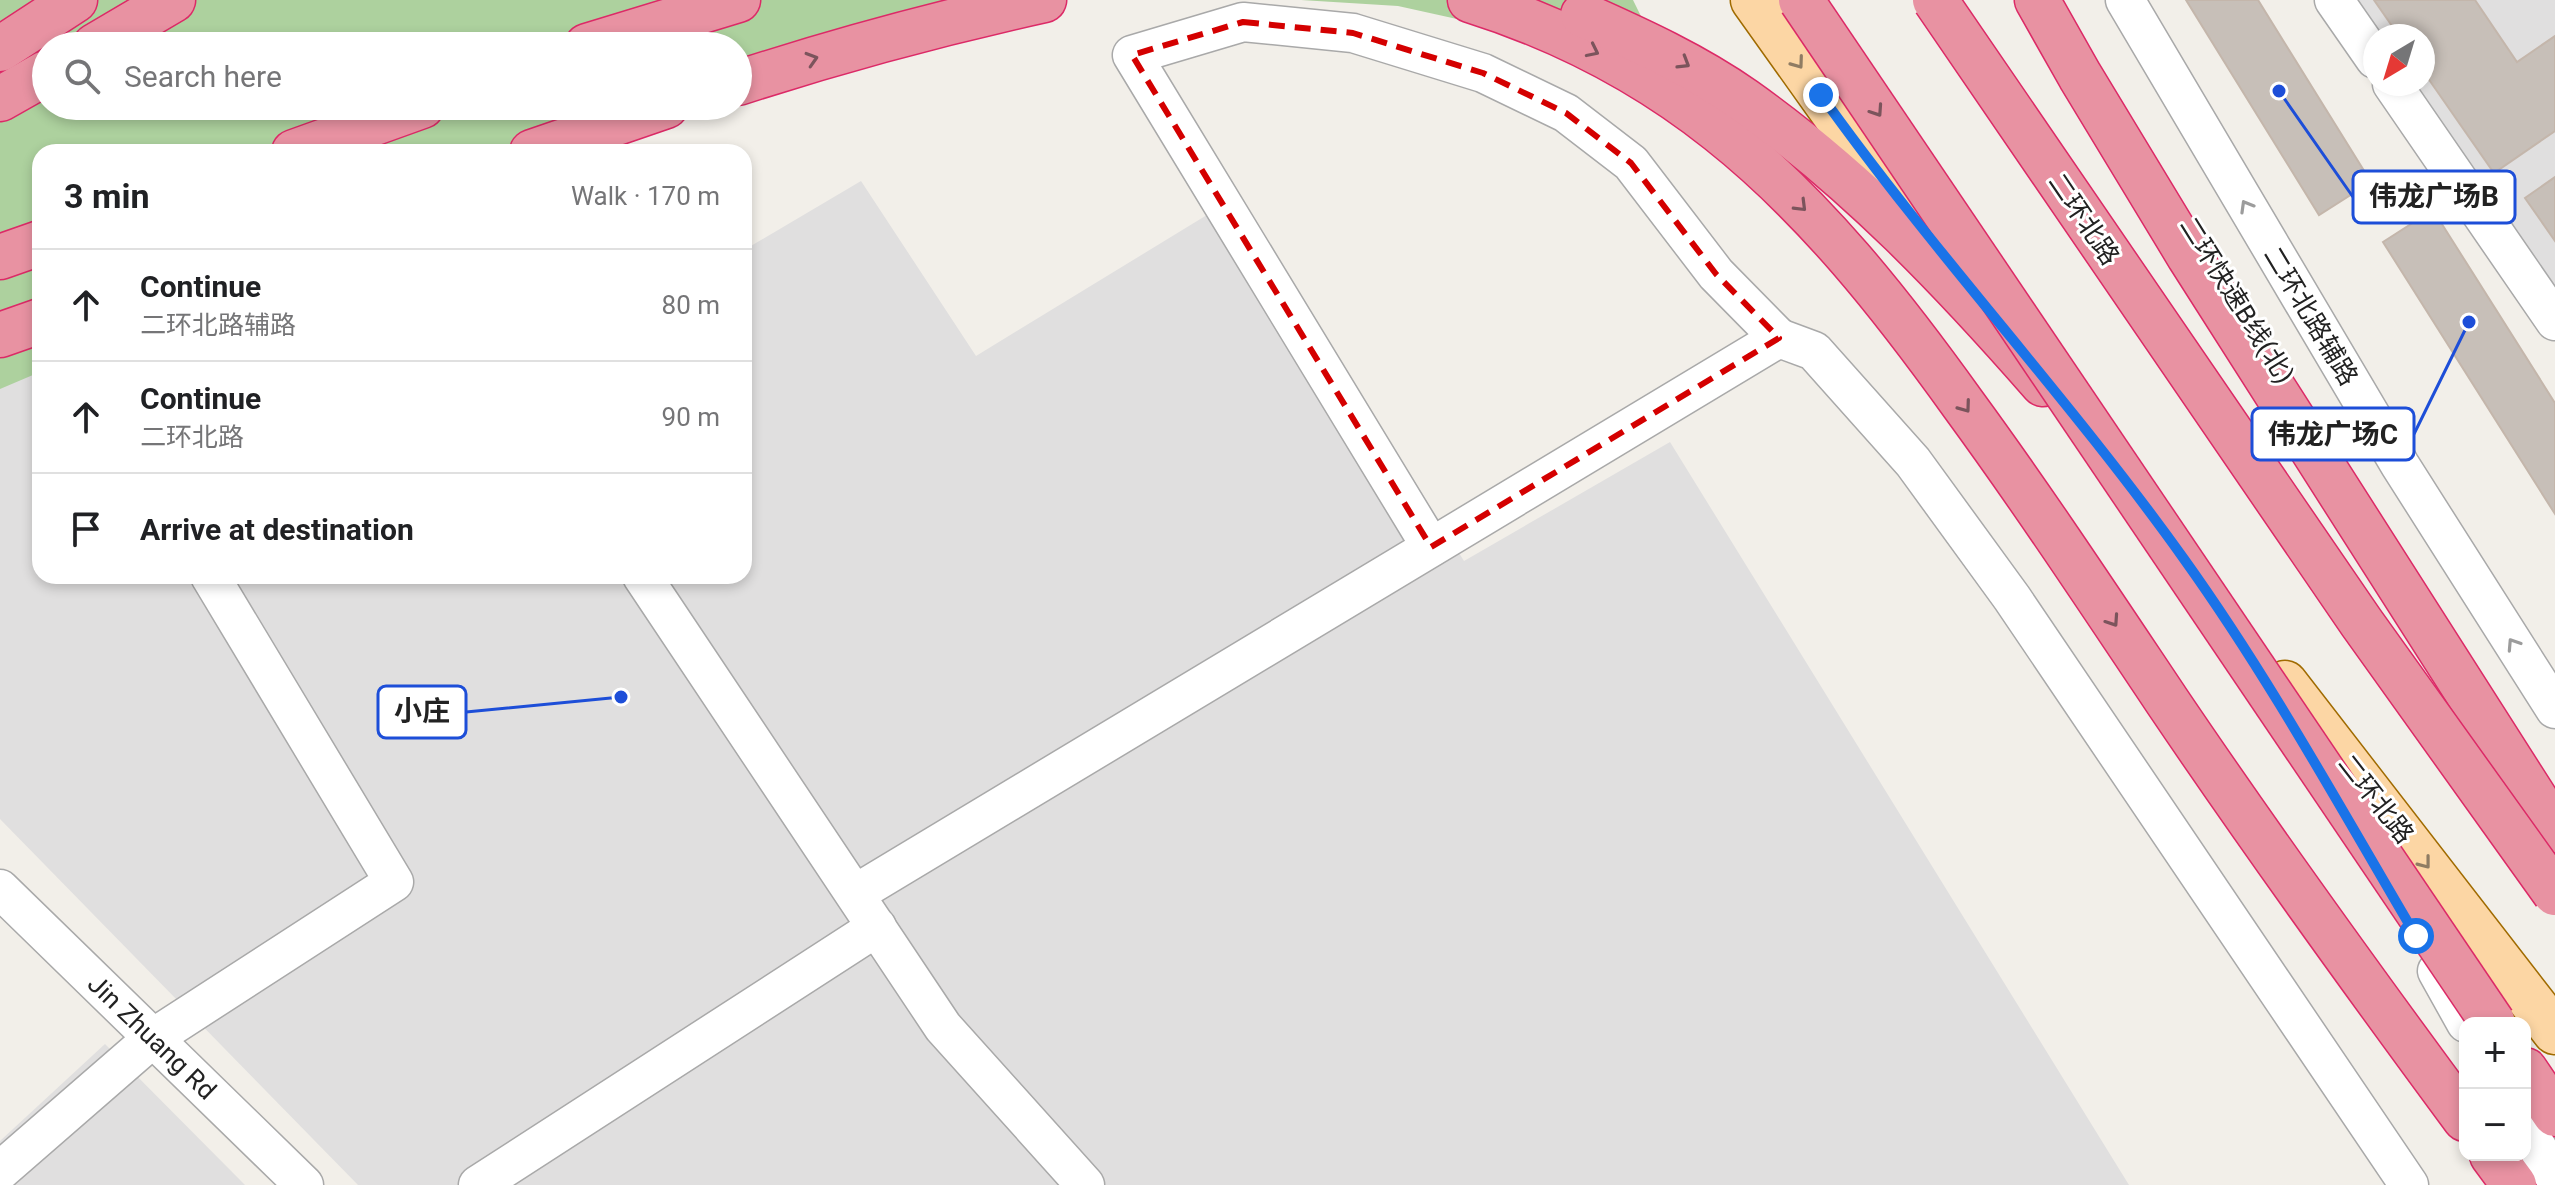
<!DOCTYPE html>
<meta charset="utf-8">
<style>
:root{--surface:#fff;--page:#f2f2f2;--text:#202124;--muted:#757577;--line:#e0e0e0}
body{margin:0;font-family:Roboto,"Noto Sans SC",sans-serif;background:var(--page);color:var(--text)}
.controls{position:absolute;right:24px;bottom:24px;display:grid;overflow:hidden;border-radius:16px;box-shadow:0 4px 12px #0003}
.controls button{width:72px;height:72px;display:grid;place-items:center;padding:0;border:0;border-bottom:2px solid var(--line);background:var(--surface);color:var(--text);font:40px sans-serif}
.compass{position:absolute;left:2363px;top:24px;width:72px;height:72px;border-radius:50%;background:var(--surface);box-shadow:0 4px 12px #0003;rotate:218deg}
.stop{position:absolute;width:24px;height:24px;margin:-18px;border:6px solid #1a73e8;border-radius:50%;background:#fff}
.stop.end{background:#1a73e8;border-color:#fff;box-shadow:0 2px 8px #0008}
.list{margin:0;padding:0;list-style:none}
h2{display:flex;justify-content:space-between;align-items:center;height:104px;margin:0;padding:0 32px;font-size:34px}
h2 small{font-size:26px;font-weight:400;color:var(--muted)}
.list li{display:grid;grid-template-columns:52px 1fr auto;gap:24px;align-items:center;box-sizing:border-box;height:112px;padding:0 32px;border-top:2px solid var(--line)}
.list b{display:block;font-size:30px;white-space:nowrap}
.list p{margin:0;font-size:26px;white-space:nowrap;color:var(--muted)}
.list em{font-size:26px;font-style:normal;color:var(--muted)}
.icon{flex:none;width:44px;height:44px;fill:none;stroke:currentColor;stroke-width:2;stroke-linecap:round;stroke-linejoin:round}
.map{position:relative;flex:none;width:2555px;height:1185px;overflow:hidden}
.search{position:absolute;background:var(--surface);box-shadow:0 4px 12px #0003;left:32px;top:32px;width:720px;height:88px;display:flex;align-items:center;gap:20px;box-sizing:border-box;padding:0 28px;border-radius:44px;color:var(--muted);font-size:30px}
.panel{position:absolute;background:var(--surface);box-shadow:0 4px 12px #0003;left:32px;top:144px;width:720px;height:440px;border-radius:24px}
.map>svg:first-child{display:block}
</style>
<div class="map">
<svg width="2555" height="1185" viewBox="0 0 2555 1185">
<rect width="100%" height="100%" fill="#f2efe9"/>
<!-- residential -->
<g fill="#e0dfdf">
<polygon points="2334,0 2555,0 2555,321 2392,84 2423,84 2423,36 2375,36"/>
<polygon points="861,181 976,356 1238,196 1464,561 1670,442 2129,1185 358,1185 0,819 0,383 40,360 40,576 744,576 744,250"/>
<polygon points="105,1044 245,1185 0,1185 0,1141"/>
</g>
<!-- forest -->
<g fill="#add19e">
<polygon points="0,0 1009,0 738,70 738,46 46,46 46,106 655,106 549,152 40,152 40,372 0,389"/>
<polygon points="1301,0 1633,0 1665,65 1398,6"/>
</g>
<!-- building -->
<g fill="#c7bfb8" stroke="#c4b6ab" stroke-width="2">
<polygon points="2186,0 2258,0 2371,182 2319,215"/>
<polygon points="2374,0 2475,0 2517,62 2555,36 2555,131 2494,173 2423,71 2423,36 2399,36"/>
<polygon points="2555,177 2555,241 2525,198"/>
<polygon points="2433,210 2555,403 2555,514 2383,242"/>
</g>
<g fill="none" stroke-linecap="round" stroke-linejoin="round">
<defs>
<g id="minor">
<polyline points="2125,0 2400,465 2555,709"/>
<polyline points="2334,0 2375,59"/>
<polyline points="2392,84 2555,321"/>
<polyline points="1431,547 1132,55 1243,22 1353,33 1483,73 1566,113 1631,163 1716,274 1779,338"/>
<polyline points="642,576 943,1027 1085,1185"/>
<polyline points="0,889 304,1185"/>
<polyline points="855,894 1779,338 1814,351 1913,462 2012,598 2409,1185"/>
<polyline points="2437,971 2466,1023"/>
<polyline points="2525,1127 2555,1178"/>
<polyline points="0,1171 153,1038 394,882 210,576"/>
<polyline points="478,1185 877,927"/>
</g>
<g id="major">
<polyline points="1753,0 1862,153 1934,246"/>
<polyline points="2285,683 2555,1032"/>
</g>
<g id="highway">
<path d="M1470,0C1559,28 1645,72 1719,131C1815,207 1892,305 1963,404C2034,501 2100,601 2167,701C2263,843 2363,981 2465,1119"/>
<polyline points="2037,0 2080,76 2189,256 2555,830"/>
<path d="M1583,15C1639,40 1694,65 1744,100C1857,180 1952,280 2043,384"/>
<polyline points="95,46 173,0"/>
<polyline points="587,46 738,0"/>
<polyline points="0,49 75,0"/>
<path d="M738,83C839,50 940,23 1044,0"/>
<polyline points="0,99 46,73"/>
<polyline points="294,152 422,106"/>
<polyline points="532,152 666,106"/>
<polyline points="0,257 40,243"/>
<polyline points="0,335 40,321"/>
<polyline points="2525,1070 2555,1114"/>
<polyline points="2492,1155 2514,1185"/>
</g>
</defs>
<!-- minor casing -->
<use href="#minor" stroke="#a9a9a9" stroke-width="41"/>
<!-- major casing -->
<use href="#major" stroke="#a06b00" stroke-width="47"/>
<!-- highway casing -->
<use href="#highway" stroke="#dc2a67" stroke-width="47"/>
<!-- minor -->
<use href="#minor" stroke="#fff" stroke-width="38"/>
<!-- major -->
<use href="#major" stroke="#fcd6a4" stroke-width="44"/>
<!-- highway -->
<use href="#highway" stroke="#e892a2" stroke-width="44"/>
<defs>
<g id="highway-bridge">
<polyline points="1801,0 2493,1023"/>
<polyline points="1935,0 2361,622 2555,893"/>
</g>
</defs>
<!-- highway-bridge casing -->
<use href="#highway-bridge" stroke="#dc2a67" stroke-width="47" stroke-linecap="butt"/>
<!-- highway-bridge -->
<use href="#highway-bridge" stroke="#e892a2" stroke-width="44"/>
</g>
<!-- one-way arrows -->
<defs><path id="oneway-chevron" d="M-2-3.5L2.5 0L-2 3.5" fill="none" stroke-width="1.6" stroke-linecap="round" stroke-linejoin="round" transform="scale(2)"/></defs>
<g stroke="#7b545c">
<use href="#oneway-chevron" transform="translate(1593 51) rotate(26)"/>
<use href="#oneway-chevron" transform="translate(812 59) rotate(-17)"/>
<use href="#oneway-chevron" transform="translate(1684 63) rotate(31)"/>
<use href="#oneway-chevron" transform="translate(1877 111) rotate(56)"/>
<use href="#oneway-chevron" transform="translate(1801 206) rotate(45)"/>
<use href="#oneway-chevron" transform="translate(1965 407) rotate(54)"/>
<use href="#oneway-chevron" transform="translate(2113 621) rotate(56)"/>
</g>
<g stroke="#8f7c63">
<use href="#oneway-chevron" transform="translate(1798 63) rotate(54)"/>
<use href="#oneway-chevron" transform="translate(2425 863) rotate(52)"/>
</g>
<g stroke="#9c9c9c">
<use href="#oneway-chevron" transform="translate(2246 206) rotate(-120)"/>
<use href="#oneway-chevron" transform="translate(2513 644) rotate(-123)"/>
</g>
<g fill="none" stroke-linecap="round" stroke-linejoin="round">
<!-- route -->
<path stroke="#1a73e8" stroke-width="10" d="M1821,95C1935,255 2070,399 2184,559C2270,679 2341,809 2416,936"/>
</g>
<!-- marked area -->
<path fill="none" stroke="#d40000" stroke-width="6" stroke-dasharray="16 10" stroke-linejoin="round" d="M1243,22L1353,33L1483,73L1566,113L1631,163L1716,274L1779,338L1431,547L1132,55Z"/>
<g text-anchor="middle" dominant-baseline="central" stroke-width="6" stroke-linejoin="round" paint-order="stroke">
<!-- street labels -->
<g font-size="26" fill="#222" stroke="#fff">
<text transform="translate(2084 219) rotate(56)">二环北路</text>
<text transform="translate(2237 300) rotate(58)">二环快速B线(北)</text>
<text transform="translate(2311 316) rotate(59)">二环北路辅路</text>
<text transform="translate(2376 799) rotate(52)">二环北路</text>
<text transform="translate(152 1037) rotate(44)">Jin Zhuang Rd</text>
</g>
</g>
<!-- callouts -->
<path fill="none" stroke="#1d4ed8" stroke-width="3" d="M2279 91L2353 197M2469 322L2414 434M621 697L466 712"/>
<g fill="#1d4ed8" stroke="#fff" stroke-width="3">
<circle cx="2279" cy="91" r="8"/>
<circle cx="2469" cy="322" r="8"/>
<circle cx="621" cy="697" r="8"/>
</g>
<g fill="#fff" stroke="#1d4ed8" stroke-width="3">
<rect x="2353" y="171" width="162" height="52" rx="8"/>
<rect x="2252" y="408" width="162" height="52" rx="8"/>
<rect x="378" y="686" width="88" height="52" rx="8"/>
</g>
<g font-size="28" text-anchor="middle" font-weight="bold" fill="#222">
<text x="2434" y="206">伟龙广场B</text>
<text x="2333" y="444">伟龙广场C</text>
<text x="422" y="721">小庄</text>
</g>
</svg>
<div class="controls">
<button>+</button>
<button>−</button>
</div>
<svg class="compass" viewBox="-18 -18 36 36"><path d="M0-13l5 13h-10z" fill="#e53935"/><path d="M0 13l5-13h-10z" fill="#757577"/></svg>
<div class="stop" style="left:2416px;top:936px"></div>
<div class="stop end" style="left:1821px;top:95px"></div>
<div class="search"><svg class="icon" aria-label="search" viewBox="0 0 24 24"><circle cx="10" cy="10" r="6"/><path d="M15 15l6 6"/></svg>Search here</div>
<section class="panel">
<h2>3 min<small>Walk · 170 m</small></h2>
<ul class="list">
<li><svg class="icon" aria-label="ahead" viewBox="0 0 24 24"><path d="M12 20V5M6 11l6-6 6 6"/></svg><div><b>Continue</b><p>二环北路辅路</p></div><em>80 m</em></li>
<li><svg class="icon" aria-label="ahead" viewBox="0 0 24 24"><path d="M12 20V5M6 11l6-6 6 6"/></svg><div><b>Continue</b><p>二环北路</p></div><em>90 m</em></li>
<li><svg class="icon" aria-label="arrive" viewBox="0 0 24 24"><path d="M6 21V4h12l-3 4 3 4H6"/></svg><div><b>Arrive at destination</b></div></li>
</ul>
</section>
</div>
